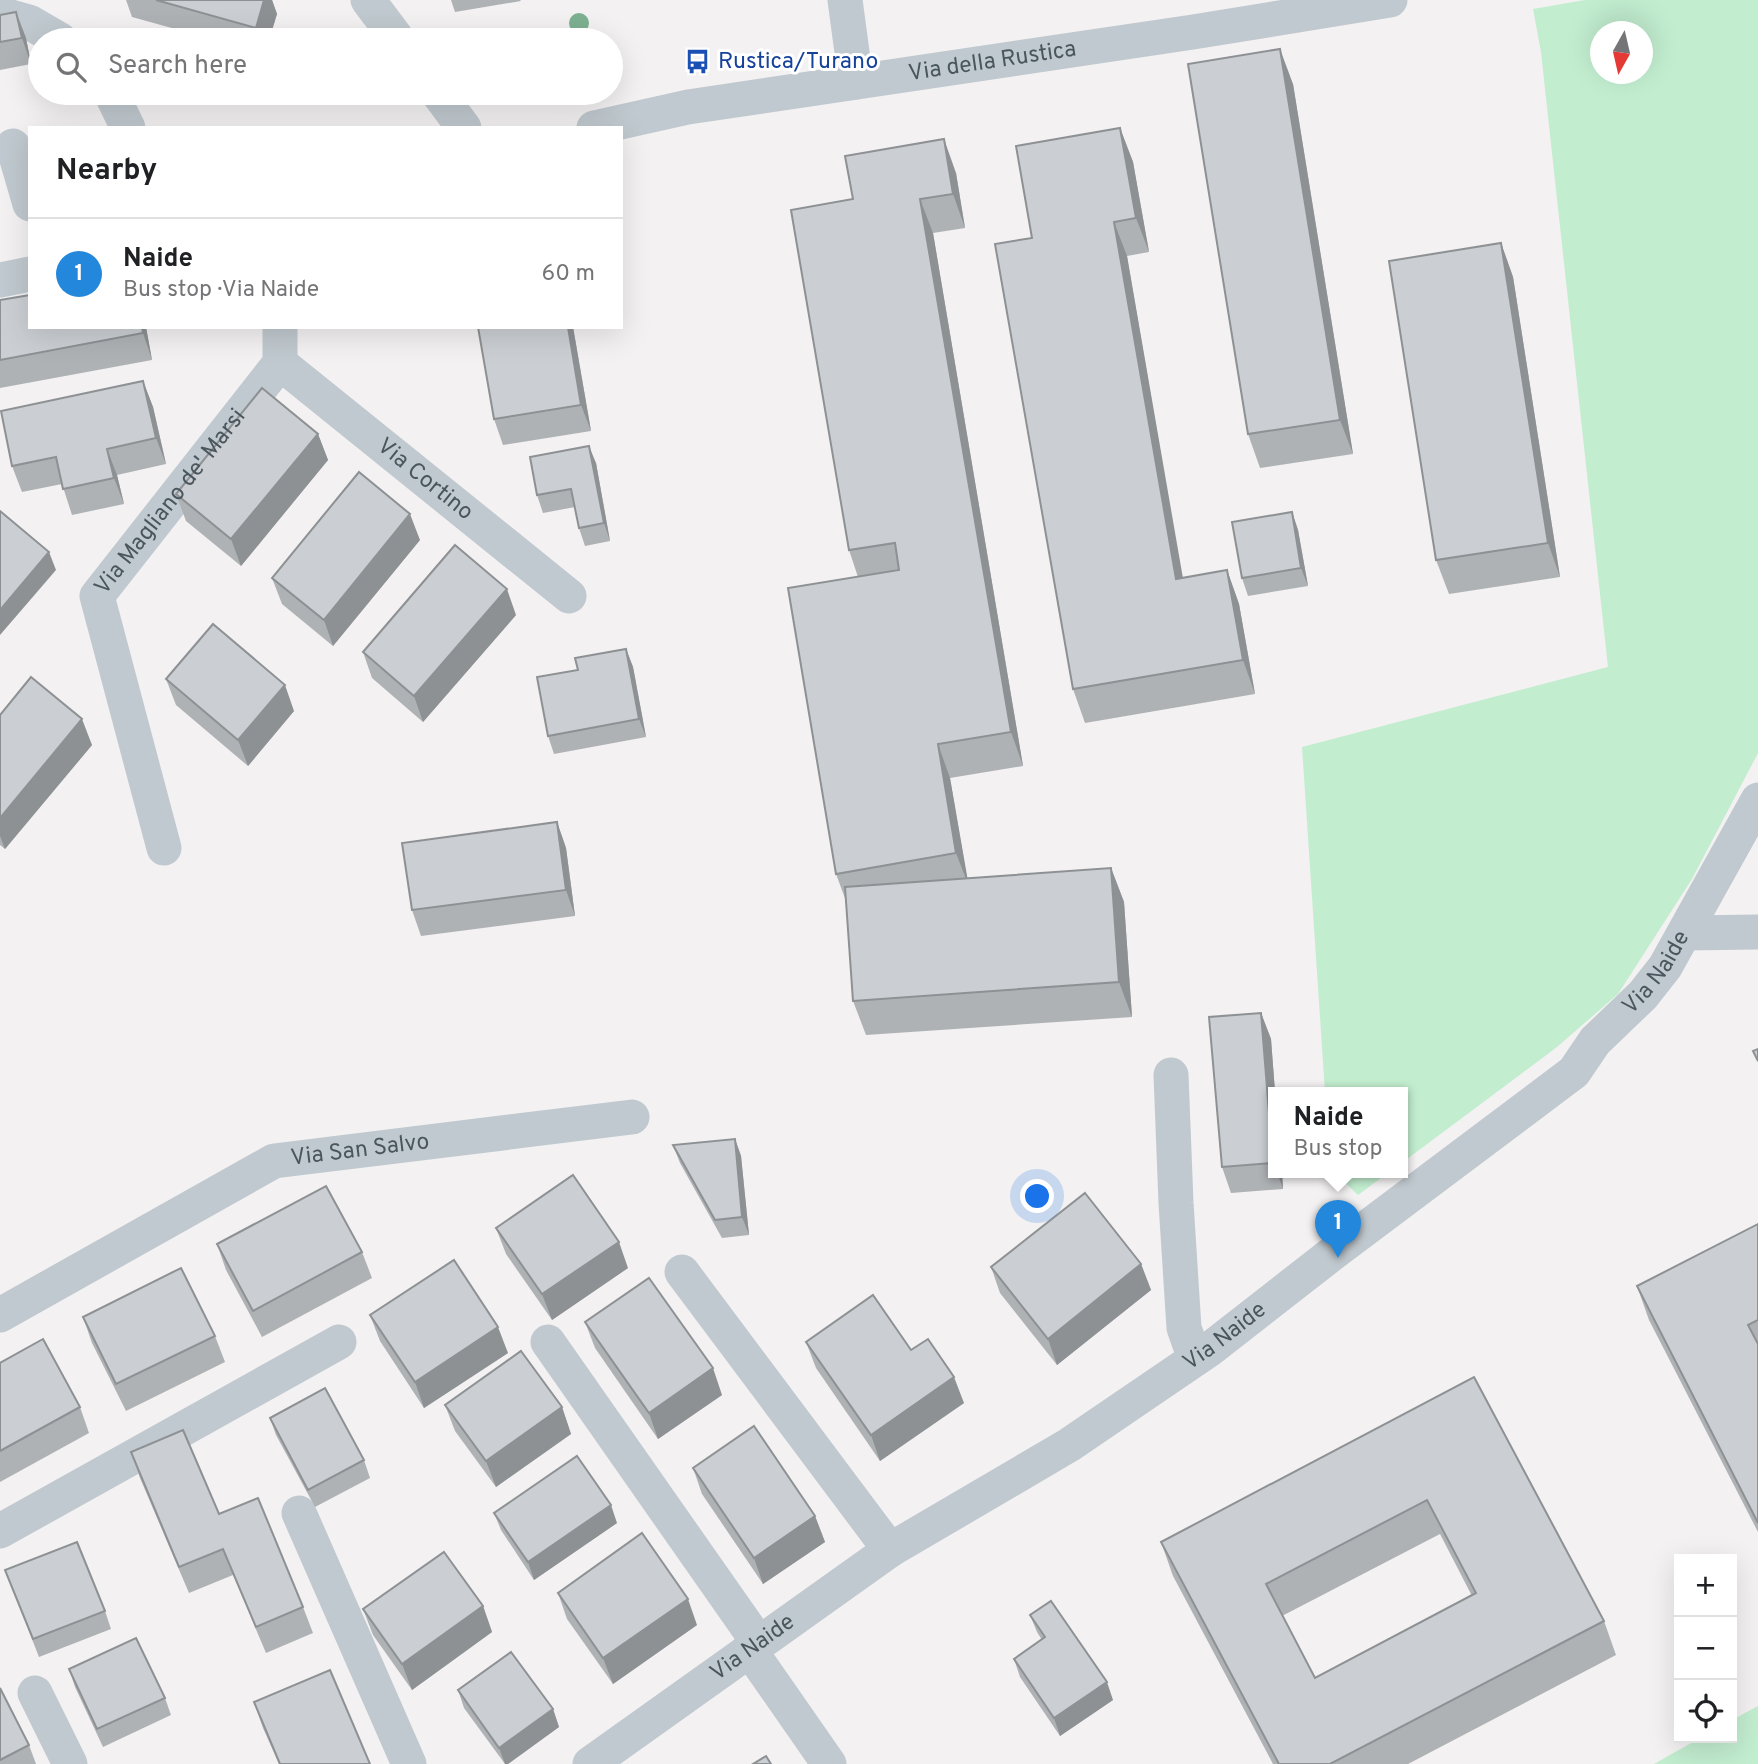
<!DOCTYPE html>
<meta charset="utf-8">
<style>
:root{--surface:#fff;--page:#f6f6f6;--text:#202124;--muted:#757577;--line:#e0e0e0;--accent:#2387db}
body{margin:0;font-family:Overpass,sans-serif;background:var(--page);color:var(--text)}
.controls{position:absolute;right:21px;bottom:21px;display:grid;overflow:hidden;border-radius:0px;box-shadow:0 7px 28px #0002}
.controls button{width:63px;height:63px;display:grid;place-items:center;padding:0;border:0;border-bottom:2px solid var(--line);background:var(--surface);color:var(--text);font:35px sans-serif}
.compass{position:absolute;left:1590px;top:21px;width:63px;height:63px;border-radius:50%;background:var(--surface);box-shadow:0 7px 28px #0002;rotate:188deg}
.you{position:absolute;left:1038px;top:1197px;width:24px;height:24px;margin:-18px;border:5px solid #fff;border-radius:50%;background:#1a73e8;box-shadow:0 0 0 10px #1a73e833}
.badge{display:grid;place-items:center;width:46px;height:46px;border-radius:50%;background:var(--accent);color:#fff;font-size:23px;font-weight:700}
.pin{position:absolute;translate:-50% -58px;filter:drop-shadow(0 2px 4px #0008)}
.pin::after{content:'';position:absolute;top:37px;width:24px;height:21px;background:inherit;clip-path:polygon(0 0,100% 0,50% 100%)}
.popup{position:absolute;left:1268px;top:1087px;width:140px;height:91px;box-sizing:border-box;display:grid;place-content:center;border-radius:0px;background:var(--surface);filter:drop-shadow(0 2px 5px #0005);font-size:23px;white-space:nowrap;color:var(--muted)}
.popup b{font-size:26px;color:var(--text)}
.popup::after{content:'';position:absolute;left:50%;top:100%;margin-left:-14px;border:14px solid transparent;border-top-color:var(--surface)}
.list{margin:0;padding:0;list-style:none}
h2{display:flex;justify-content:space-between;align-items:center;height:91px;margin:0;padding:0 28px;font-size:30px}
h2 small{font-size:23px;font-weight:400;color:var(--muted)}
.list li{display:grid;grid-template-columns:46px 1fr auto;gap:21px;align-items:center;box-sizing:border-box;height:112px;padding:0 28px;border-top:2px solid var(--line)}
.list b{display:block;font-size:26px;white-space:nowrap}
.list p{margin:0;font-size:23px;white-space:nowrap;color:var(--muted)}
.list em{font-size:23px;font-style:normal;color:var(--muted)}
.icon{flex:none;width:38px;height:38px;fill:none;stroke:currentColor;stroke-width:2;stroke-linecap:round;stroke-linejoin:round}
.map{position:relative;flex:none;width:1758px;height:1764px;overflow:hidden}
.search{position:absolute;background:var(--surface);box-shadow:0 7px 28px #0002;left:28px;top:28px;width:595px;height:77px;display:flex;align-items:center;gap:18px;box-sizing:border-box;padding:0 24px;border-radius:38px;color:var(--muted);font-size:26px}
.panel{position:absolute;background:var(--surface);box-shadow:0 7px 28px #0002;left:28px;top:126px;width:595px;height:203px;border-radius:0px}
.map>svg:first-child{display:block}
</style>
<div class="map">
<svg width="1758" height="1764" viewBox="0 0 1758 1764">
<rect width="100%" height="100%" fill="#f3f1f1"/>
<!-- green -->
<g fill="#c2edcf" fill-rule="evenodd">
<path d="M1585,0H1758V753L1692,879L1618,994L1557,1047L1403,1162V1092H1325L1302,747L1608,667L1541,52L1533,9ZM1600,32H1642V74H1600Z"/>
<polygon points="1334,1172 1389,1172 1358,1195"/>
<polygon points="1758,1706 1758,1764 1654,1764 1700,1738 1732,1738 1732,1720"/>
</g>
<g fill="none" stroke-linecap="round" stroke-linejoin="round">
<!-- minor -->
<g stroke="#c0c9cf" stroke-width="35">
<polyline points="368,0 398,40"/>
<polyline points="845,0 856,82"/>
<polyline points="0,14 29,22 60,40"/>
<polyline points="111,93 128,128"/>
<polyline points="438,93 464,128"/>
<path id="s1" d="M594,128L688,107L1193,32L1390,0"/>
<polyline points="13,146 30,204"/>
<polyline points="0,280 30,274"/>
<path id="s2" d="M280,363L569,596"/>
<path id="s3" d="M164,848L97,596L280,363V327"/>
<polyline points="1685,933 1758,932"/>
<polyline points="1171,1075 1176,1203 1184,1328 1195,1359"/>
<polyline points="682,1272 890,1550"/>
<path id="s4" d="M0,1315L274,1161L632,1117"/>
<polyline points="548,1342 758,1642"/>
<polyline points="299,1513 409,1764"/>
<polyline points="0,1531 339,1342"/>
<polyline points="749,1649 829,1764"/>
<polyline points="35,1693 70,1764"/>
<path id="s5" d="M590,1764L890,1550L1069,1445L1210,1349L1333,1253L1574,1072L1595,1041L1643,995L1665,967L1758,800"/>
</g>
</g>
<!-- trees -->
<circle fill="#7db191" cx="579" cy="23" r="10"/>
<!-- wall -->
<g fill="#afb2b5" fill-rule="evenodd">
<polygon points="126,0 272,0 277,14 269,40 215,40 132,17"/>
<polygon points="451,0 520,0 521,1 455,12"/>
<polygon points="16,12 26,38 31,64 0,70 0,15"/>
<polygon points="1293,84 1353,454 1260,468 1248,434"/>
<polygon points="1120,128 1133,162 1149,252 1127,256 1182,578 1227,570 1239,604 1255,694 1085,723 1073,689 1032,238"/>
<polygon points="956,173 965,228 933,233 1023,766 950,778 967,878 1111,868 1124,902 1132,1017 866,1035 853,1001 846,901 836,874 858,577 849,550 853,199"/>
<polygon points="1501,243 1513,277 1560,577 1449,594 1436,560"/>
<polygon points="0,300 30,327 146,327 152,360 0,388"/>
<polygon points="478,327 573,327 591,431 503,445 494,419"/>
<polygon points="143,381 153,407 166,464 117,475 124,504 72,515 62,484 22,492 12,466"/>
<polygon points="318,434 328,460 241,566 186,521 176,494"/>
<polygon points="596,463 610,541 585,546 579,528 575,507 543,513 537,495"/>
<polygon points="1292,512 1298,530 1308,586 1248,596 1242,578"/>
<polygon points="420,540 333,646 282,604 272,578"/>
<polygon points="516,615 423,722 372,678 363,652"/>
<polygon points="626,649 633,667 646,737 554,754 548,736 578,670"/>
<polygon points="166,679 294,711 248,766 176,705"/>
<polygon points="0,715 92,745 5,849 0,845"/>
<polygon points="557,822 566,848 575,916 421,936 412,910"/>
<polygon points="1261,1013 1271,1039 1275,1092 1273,1092 1273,1172 1282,1172 1283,1189 1231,1193 1222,1167"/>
<polygon points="735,1139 741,1156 749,1235 722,1238 680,1163 673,1145"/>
<polygon points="1758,1224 1758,1532 1649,1320 1637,1286"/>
<polygon points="496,1228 628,1268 552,1320 506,1254"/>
<polygon points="217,1244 362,1252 372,1278 262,1337 226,1270"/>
<polygon points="1141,1264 1151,1290 1057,1365 1000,1293 991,1267"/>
<polygon points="370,1315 508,1353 424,1408 380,1341"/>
<polygon points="83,1317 215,1336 225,1362 126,1411 92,1343"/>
<polygon points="585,1322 722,1395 658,1439 595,1348"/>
<polygon points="806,1342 911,1350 964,1403 880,1461 816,1368"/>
<polygon points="0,1363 80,1407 89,1433 0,1482"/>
<path d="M1474,1377L1604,1621L1616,1655L1408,1764H1273L1173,1576L1161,1542ZM1440,1534L1472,1596L1315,1678L1282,1616Z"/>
<polygon points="445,1405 562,1407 571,1434 496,1487 455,1431"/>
<polygon points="270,1418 364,1460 370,1478 315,1507 276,1435"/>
<polygon points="131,1452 219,1514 303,1607 313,1633 266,1653 233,1575 189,1593 140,1478"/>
<polygon points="693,1468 815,1516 825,1542 763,1584 702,1494"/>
<polygon points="494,1513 617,1523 534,1580 501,1530"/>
<polygon points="5,1570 105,1611 111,1629 39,1657"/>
<polygon points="558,1593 697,1625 613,1684 567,1619"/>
<polygon points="483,1606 492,1632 412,1690 373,1635 363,1609"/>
<polygon points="1030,1615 1113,1700 1060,1736 1020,1677 1014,1659 1042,1640 1037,1632"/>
<polygon points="69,1669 165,1698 171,1715 103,1747 75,1687"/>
<polygon points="0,1688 29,1745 36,1764 0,1764"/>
<polygon points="458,1690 553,1709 559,1727 508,1764 505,1764 464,1708"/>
<polygon points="254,1702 370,1764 279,1764 263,1728"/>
</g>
<!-- shaded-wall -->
<g fill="#8e9194">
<polygon points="264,0 272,0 277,14 269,40 260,40 256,28"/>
<polygon points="16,12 26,38 31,64 22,38"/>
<polygon points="1280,49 1293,84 1353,454 1340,420"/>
<polygon points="1120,128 1133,162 1149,252 1136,218"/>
<polygon points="944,139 956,173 965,228 953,194"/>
<polygon points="920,199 933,233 1023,766 1011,732"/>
<polygon points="1114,222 1127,256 1189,613 1176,579"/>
<polygon points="1501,243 1513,277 1560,577 1548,543"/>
<polygon points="142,327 146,327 152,360 143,333"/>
<polygon points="568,327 573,327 591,431 581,405"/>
<polygon points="143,381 153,407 166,464 156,438"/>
<polygon points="318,434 328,460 241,566 231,539"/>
<polygon points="589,446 596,463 610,541 604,523"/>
<polygon points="107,449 117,475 124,504 114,478"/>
<polygon points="1292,512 1298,530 1308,586 1301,568"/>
<polygon points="410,514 420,540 333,646 324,620"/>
<polygon points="49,552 56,570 0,635 0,610"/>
<polygon points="1227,570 1239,604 1255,694 1243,660"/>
<polygon points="507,589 516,615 423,722 414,696"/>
<polygon points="626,649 633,667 646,737 639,719"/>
<polygon points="285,685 294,711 248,766 238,740"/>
<polygon points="82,719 92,745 5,849 0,836 0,818"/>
<polygon points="938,744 950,778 969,887 956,853"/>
<polygon points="557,822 566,848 575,916 566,890"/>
<polygon points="1111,868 1124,902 1132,1017 1119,982"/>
<polygon points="1261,1013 1271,1039 1275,1092 1273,1092 1273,1156"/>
<polygon points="735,1139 741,1156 749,1235 742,1217"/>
<polygon points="1277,1172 1282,1172 1283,1189"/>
<polygon points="619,1242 628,1268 552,1320 542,1294"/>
<polygon points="1141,1264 1151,1290 1057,1365 1048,1339"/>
<polygon points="498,1327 508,1353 424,1408 415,1382"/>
<polygon points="713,1368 722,1395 658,1439 649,1413"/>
<polygon points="954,1377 964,1403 880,1461 871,1435"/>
<polygon points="562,1407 571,1434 496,1487 486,1461"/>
<polygon points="611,1505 617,1523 534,1580 528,1562"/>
<polygon points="815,1516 825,1542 763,1584 754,1558"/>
<polygon points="688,1599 697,1625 613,1684 603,1658"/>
<polygon points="483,1606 492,1632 412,1690 402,1664"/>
<polygon points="1107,1682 1113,1700 1060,1736 1054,1718"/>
<polygon points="553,1709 559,1727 508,1764 505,1764 499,1748"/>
</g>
<!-- building -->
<g fill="#cbcfd3" stroke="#8e9194" stroke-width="2" fill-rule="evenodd">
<polygon points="156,0 264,0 256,28"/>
<polygon points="16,12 22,38 0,42 0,15"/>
<polygon points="1280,49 1340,420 1248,434 1188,64"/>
<polygon points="1120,128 1136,218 1114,222 1176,579 1227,570 1243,660 1073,689 995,244 1032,238 1016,146"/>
<polygon points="944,139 953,194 920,199 1011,732 938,744 956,853 836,874 788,588 899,570 895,543 849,550 791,210 853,199 845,156"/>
<polygon points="1501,243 1548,543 1436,560 1389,261"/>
<polygon points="30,295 30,327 142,327 143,333 0,360 0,300"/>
<polygon points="478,327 568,327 581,405 494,419"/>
<polygon points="143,381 156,438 107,449 114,478 63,489 56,457 12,466 1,411"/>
<polygon points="262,388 318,434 231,539 176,494"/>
<polygon points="589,446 604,523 579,528 571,489 537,495 530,457"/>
<polygon points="359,472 410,514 324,620 272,578"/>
<polygon points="0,511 49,552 0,610"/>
<polygon points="1292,512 1301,568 1242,578 1232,522"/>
<polygon points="455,545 507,589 414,696 363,652"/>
<polygon points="213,624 285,685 238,740 166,679"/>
<polygon points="626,649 639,719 548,736 537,677 578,670 575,658"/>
<polygon points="31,677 82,719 0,818 0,715"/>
<polygon points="557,822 566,890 412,910 402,843"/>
<polygon points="1111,868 1119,982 853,1001 845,887"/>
<polygon points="1261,1013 1273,1163 1222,1167 1209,1017"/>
<polygon points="1758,1049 1758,1061 1753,1051"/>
<polygon points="735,1139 742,1217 715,1220 673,1145"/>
<polygon points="573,1175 619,1242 542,1294 496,1228"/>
<polygon points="326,1186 362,1252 253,1311 217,1244"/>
<polygon points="1085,1193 1141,1264 1048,1339 991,1267"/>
<polygon points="1758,1224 1758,1320 1748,1325 1758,1344 1758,1523 1637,1286"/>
<polygon points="454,1260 498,1327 415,1382 370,1315"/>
<polygon points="181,1268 215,1336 116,1384 83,1317"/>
<polygon points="649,1278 713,1368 649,1413 585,1322"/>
<polygon points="873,1295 911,1350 928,1339 954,1377 871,1435 806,1342"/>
<polygon points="43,1339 80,1407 0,1451 0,1363"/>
<polygon points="521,1351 562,1407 486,1461 445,1405"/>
<path d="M1474,1377L1604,1621L1330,1764H1279L1161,1542ZM1427,1500L1476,1593L1315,1678L1266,1584Z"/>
<polygon points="325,1388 364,1460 308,1490 270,1418"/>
<polygon points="754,1426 815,1516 754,1558 693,1468"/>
<polygon points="183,1430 219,1514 258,1498 303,1607 256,1627 223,1549 179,1567 131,1452"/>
<polygon points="577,1456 611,1505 528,1562 494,1513"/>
<polygon points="642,1533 688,1599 603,1658 558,1593"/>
<polygon points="77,1542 105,1611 33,1639 5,1570"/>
<polygon points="444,1552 483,1606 402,1664 363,1609"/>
<polygon points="1051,1601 1107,1682 1054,1718 1014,1659 1045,1637 1030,1615"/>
<polygon points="136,1638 165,1698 97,1729 69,1669"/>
<polygon points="511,1652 553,1709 499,1748 458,1690"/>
<polygon points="330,1670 370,1764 280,1764 254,1702"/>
<polygon points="0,1688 29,1745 0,1760"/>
<polygon points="766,1756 771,1764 753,1764"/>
</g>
<!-- icons -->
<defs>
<symbol id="bus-bare" viewBox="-9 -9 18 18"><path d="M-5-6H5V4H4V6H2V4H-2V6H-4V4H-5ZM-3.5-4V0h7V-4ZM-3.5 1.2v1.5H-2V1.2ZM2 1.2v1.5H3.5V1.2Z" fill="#1a4fb4" stroke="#fff" stroke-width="2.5" paint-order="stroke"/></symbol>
</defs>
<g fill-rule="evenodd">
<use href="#bus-bare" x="680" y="44" width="35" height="35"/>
</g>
<g text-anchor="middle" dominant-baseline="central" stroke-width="6" stroke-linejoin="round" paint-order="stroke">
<!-- transit labels -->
<g font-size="23" fill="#164399" stroke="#fff" text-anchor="start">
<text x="718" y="62">Rustica/Turano</text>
</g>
<!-- street labels -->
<g font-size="23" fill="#4a565d" stroke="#fff">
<text stroke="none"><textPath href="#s1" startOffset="404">Via della Rustica</textPath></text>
<text stroke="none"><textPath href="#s2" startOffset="186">Via Cortino</textPath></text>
<text stroke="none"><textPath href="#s3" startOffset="380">Via Magliano de' Marsi</textPath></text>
<text stroke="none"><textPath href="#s5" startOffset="1334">Via Naide</textPath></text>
<text stroke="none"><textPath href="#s4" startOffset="401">Via San Salvo</textPath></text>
<text stroke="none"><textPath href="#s5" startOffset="766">Via Naide</textPath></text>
<text stroke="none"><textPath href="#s5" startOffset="200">Via Naide</textPath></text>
</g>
</g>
</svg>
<div class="controls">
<button>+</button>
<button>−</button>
<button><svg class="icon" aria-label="locate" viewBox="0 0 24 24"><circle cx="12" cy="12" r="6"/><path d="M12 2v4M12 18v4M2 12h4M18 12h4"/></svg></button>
</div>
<svg class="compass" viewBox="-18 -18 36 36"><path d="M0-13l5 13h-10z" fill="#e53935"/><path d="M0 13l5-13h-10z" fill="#757577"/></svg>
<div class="you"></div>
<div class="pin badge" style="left:1338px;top:1258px">1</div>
<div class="popup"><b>Naide</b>Bus stop</div>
<div class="search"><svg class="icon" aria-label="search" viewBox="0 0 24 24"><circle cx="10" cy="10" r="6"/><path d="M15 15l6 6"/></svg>Search here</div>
<section class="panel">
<h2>Nearby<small></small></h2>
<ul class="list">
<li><span class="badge">1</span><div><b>Naide</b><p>Bus stop · Via Naide</p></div><em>60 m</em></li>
</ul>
</section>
</div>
